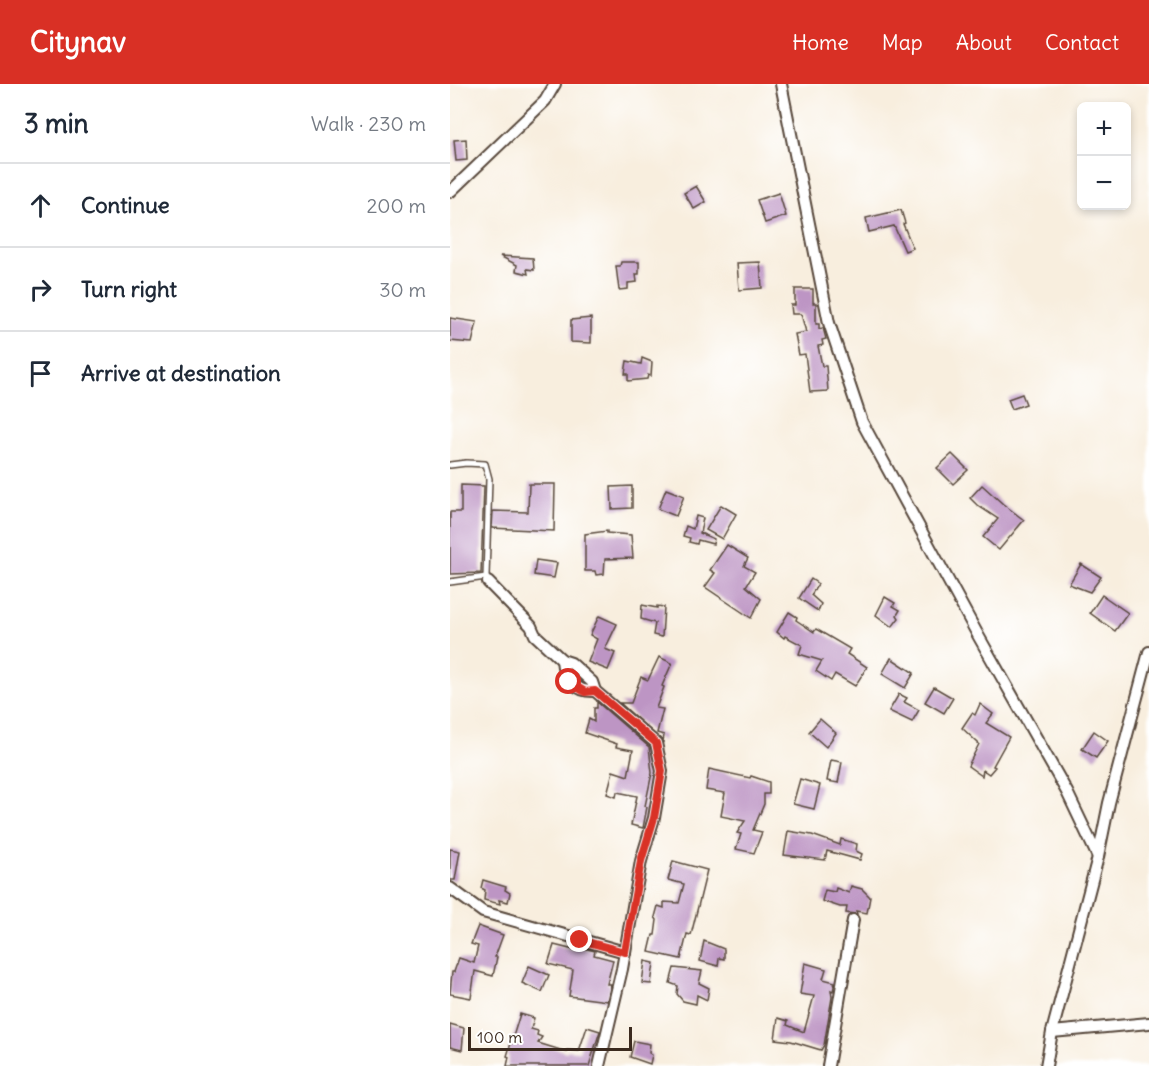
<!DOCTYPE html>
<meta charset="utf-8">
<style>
:root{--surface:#fff;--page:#f2f2f3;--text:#1f2937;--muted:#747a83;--line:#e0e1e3;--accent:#d93025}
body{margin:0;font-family:Delius,sans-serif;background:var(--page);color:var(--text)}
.controls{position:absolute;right:18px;top:18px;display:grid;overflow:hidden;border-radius:9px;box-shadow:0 3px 9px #0003}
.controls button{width:54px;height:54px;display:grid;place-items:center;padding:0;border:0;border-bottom:2px solid var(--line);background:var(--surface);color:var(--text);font:30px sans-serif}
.scale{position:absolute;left:18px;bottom:15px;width:164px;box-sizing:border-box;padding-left:6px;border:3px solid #3b2a1e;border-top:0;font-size:16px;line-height:21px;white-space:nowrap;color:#3b2a1e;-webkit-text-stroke:4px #fff;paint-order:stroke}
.stop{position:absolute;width:18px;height:18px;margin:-14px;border:4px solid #d93025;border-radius:50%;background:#fff}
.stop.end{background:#d93025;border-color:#fff;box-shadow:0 2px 6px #0008}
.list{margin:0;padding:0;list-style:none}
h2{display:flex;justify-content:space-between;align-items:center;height:78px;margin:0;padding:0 24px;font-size:26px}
h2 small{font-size:20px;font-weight:400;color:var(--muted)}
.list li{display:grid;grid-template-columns:39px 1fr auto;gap:18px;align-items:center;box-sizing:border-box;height:84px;padding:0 24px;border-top:2px solid var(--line)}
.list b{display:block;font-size:22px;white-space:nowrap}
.list em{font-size:20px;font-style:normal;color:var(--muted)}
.icon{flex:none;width:33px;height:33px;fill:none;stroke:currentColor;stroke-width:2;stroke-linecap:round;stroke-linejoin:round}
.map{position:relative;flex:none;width:699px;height:982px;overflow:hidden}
header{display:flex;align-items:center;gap:36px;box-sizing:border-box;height:84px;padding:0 30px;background:var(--accent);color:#fff}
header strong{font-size:28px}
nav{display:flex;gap:33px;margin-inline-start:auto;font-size:21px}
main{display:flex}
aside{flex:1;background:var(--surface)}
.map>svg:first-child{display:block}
</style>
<header>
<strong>Citynav</strong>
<nav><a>Home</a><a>Map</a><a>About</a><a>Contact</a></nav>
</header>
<main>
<aside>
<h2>3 min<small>Walk · 230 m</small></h2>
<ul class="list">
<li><svg class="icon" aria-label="ahead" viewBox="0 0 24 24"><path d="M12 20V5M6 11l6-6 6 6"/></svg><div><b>Continue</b></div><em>200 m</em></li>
<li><svg class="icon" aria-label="right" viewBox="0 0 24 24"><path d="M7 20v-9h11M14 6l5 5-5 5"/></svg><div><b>Turn right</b></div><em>30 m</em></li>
<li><svg class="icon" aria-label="arrive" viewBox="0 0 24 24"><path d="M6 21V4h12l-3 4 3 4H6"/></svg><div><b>Arrive at destination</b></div></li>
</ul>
</aside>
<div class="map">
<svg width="699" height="982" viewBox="0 0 699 982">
<rect width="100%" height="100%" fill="#fff"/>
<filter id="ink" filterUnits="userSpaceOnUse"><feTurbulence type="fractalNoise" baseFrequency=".0167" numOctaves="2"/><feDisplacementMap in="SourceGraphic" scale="12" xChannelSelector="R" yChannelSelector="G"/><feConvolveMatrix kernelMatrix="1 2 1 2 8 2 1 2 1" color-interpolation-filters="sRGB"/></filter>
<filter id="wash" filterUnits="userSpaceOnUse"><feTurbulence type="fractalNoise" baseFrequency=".008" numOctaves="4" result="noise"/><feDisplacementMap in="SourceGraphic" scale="24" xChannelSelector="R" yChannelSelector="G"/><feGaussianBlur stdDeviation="1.35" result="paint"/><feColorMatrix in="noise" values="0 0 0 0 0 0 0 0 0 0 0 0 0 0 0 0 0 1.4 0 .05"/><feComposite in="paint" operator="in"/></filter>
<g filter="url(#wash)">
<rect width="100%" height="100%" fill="#f8eede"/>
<g id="blocks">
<!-- building -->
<g fill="#bd95c4">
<polygon points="16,55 17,76 6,77 4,56"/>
<polygon points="246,102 256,118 244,125 234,109"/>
<polygon points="329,109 336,132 315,139 307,116"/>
<polygon points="451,126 455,139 453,140 463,164 455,167 444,142 419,148 416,134"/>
<polygon points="50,172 83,174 84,186 77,185 78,190 66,187 67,181"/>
<polygon points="171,178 189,178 189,190 186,190 187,198 178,199 178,205 169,206 166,182 170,182"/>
<polygon points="310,178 312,204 289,206 287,179"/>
<polygon points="345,205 363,205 363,219 366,219 366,240 369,240 369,245 373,244 376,255 372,256 373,261 368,262 372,282 376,282 378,307 360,308 355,270 349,271 345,250 356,248 351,230 342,230 341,221 345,221"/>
<polygon points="0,234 27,238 22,259 0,257"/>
<polygon points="141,234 141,259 121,258 121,236"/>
<polygon points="192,274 202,278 201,292 198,291 197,295 178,297 178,290 175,290 177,277 191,280"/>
<polygon points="572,310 576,320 562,325 558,315"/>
<polygon points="502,370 518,386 503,400 487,384"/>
<polygon points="79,400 105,400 104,447 42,444 43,427 78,428"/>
<polygon points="11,401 34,402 31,489 0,490 0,428 11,428"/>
<polygon points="532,401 553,420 574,436 549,466 533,453 548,435 527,421 520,414"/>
<polygon points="182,402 182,424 162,425 161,403"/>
<polygon points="216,405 234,412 226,432 208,425"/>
<polygon points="271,421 286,430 272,455 256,446"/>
<polygon points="246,432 253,434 250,449 264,455 263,460 248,456 247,460 239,458 240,454 233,452 236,442 243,445"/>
<polygon points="157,447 157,449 181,451 183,474 155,475 154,490 146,491 145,487 135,487 135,450"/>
<polygon points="277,461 298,474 294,482 305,488 296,502 311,515 301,534 255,503 265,489 260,486"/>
<polygon points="86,476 107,479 104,494 84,491"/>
<polygon points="631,480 651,493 640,508 619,500"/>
<polygon points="361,495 368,500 361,511 371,520 368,527 349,514"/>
<polygon points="652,511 678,529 665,547 640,529"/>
<polygon points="435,513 445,519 443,522 450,526 447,531 449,534 442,543 426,531"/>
<polygon points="192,521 207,524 207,522 214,523 212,553 203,551 205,539 191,535"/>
<polygon points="339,528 347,533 346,536 364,548 366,545 400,565 397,570 417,583 405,602 385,590 381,597 366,587 372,577 349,570 352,561 335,552 334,554 327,548"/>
<polygon points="149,532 167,540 155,565 165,569 158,586 138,578 147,555 140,551"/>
<polygon points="209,573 222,579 212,602 214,603 206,624 213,625 207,649 214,651 213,658 170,619 181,619 191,593 198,596"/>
<polygon points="441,574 464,589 455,604 432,590"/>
<polygon points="484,603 503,614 494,629 475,618"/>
<polygon points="449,610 457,614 454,618 469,626 462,638 439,627"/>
<polygon points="147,618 199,663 202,689 195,722 197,723 193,744 181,741 187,712 167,708 166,713 157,710 163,687 178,692 183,666 166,663 167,660 135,649 139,635 144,638 144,624 147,624"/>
<polygon points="530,620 543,630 536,639 559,653 543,682 545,683 539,690 533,686 532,692 518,682 529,660 512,644 522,629 525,631"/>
<polygon points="370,635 386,649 376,663 359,648"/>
<polygon points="644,647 658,657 646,674 632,665"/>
<polygon points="381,676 392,678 388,699 377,697"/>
<polygon points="259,685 300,694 301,692 319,698 319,710 314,710 314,720 303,746 312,748 304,769 286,765 291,750 287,749 295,737 271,732 275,709 256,706"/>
<polygon points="350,695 370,701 364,725 343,720"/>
<polygon points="338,747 362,751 390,761 391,755 407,760 406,767 412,770 410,776 377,767 375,776 334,771"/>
<polygon points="0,765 10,767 5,796 0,796"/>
<polygon points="223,777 257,786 241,851 237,850 231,875 199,868 203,851 205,851 207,836 205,833 208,822 214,824 214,818 229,819 234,800 218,796"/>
<polygon points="33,796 56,803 55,806 60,809 58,818 49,816 50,820 34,816 35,806 31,804"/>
<polygon points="401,802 412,805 420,813 417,829 406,827 407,830 396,829 397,823 390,823 372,817 375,806 385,808 386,804 399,809"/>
<polygon points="28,842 53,851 45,873 47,873 43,892 25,887 21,914 0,910 2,888 4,888 9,874 24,879 28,862 21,860"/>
<polygon points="254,857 274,865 274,875 269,874 268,882 250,877"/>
<polygon points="104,861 124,866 125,862 145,867 144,871 163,876 157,900 161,900 157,917 119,912 123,886 98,880"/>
<polygon points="195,877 204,879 201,900 192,899"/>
<polygon points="355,879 376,885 373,895 385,898 383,907 381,906 382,913 374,961 371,966 341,957 325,955 328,934 338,937 337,941 354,948 364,912 350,910"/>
<polygon points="79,882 99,891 92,908 72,899"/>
<polygon points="224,884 252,887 249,899 259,904 257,916 247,911 246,920 233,917 227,910 228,902 220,899"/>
<polygon points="70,930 84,934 81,945 88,947 87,951 92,953 88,959 117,968 117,966 129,967 137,943 150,947 139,982 57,982 59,973 57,972"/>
<polygon points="0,940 14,944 12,966 0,963"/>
<polygon points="184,957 200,960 199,969 202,971 200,980 180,973"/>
</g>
</g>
</g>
<g filter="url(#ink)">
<use href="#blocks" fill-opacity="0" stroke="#57473b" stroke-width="1.5"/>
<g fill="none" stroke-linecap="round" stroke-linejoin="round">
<defs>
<g id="service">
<polyline points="0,381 16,379 35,380 39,395 36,493 38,498"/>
<polyline points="0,498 36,493"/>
</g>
<g id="minor">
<polyline points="331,0 379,239 412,338 529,553 617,708 648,773"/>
<polyline points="0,108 95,17 105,0"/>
<polyline points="38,498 81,542 85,551 112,576 121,579 142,598 145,607 206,659 212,687 204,734 191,777 172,885 149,982"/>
<path d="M112,576C113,595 126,608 145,607"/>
<polyline points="0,804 33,828 175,868"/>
<polyline points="602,948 699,939"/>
<polyline points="378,982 403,836"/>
<polyline points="596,982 602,948 648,773 659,719 699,568"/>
</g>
</defs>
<!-- service casing -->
<use href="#service" stroke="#57473b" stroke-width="8"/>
<!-- minor casing -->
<use href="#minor" stroke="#57473b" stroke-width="14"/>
<!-- service -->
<use href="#service" stroke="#fff" stroke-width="5"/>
<!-- minor -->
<use href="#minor" stroke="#fff" stroke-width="10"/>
</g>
</g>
<g fill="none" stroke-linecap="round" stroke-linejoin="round" filter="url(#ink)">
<!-- route -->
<polyline stroke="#d93025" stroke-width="8" points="119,598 135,608 145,607 206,659 212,687 204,734 191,777 175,868 130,856"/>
</g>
</svg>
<div class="controls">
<button>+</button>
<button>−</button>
</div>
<div class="scale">100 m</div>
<div class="stop" style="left:119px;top:598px"></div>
<div class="stop end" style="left:130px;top:856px"></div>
</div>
</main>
